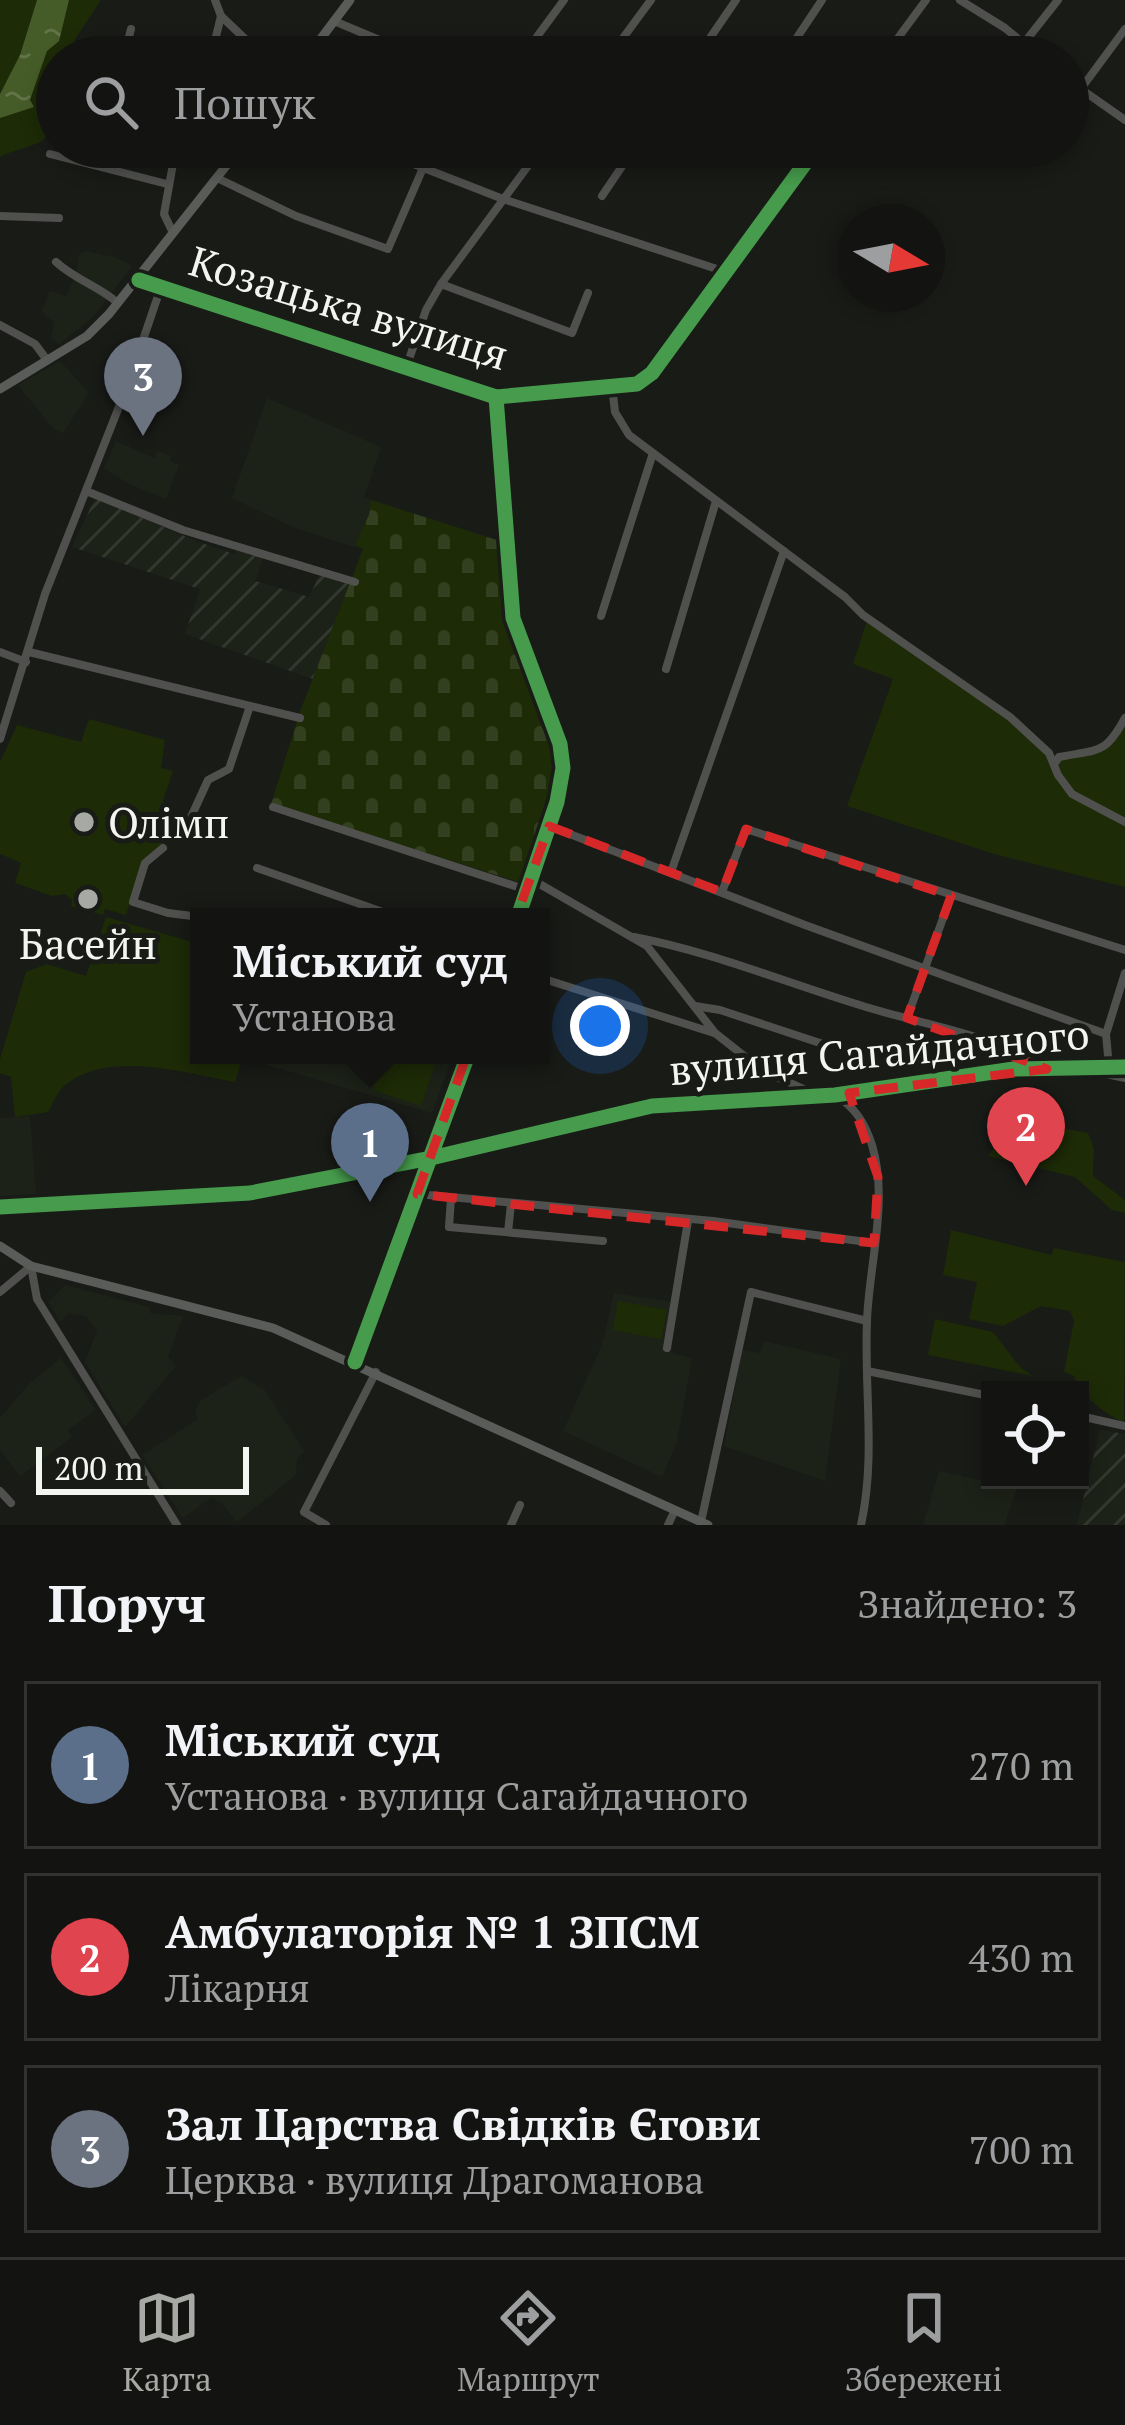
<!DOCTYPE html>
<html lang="uk">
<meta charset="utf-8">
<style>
:root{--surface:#131411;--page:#20211f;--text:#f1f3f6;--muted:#9d9e9f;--line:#323331;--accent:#a7a9a5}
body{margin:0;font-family:"PT Serif",serif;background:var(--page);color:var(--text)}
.controls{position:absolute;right:36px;bottom:36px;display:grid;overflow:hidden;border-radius:0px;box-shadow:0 6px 18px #0003}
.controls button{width:108px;height:108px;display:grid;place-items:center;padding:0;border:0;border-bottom:3px solid var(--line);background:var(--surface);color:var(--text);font:60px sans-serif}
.compass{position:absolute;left:837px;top:204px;width:108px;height:108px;border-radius:50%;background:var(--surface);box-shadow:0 6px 18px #0003;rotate:100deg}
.scale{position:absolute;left:36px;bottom:30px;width:213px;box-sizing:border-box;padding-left:12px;border:6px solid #f3f5f1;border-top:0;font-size:33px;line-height:42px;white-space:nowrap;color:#f3f5f1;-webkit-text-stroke:9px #191c16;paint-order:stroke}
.you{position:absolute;left:600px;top:1026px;width:42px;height:42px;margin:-30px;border:9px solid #fff;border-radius:50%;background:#1a73e8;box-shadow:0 0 0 18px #1a73e833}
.badge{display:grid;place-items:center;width:78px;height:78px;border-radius:50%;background:var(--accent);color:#fff;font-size:39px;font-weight:700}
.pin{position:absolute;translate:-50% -99px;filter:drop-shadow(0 3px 6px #0008)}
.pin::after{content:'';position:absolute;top:63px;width:42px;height:36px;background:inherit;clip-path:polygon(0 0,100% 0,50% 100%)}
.popup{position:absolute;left:190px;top:908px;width:360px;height:156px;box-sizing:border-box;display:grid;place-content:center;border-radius:0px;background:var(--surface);filter:drop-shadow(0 3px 9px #0005);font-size:39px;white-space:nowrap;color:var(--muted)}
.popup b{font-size:45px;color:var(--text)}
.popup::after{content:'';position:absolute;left:50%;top:100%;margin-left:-24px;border:24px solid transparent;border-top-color:var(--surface)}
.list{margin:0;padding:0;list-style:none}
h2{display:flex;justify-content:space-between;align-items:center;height:156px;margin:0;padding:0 48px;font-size:51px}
h2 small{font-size:39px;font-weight:400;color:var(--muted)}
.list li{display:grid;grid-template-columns:78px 1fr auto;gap:36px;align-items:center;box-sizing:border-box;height:168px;margin:0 24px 24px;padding:0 24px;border:3px solid var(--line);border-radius:0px}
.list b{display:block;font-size:45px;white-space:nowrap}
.list p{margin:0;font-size:39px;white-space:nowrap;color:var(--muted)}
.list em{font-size:39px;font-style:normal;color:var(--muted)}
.icon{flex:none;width:66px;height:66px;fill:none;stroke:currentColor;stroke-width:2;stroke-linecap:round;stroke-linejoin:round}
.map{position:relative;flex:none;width:1125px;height:1525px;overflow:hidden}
.search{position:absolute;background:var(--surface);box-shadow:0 6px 18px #0003;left:36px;right:36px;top:36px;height:132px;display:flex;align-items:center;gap:30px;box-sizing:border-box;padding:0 42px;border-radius:66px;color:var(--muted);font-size:45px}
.sheet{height:732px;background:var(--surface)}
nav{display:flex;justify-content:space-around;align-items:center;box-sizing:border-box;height:168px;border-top:3px solid var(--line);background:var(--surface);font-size:33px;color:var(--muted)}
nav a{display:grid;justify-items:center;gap:6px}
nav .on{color:var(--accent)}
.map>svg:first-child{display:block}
</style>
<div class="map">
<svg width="1125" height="1525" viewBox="0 0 1125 1525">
<defs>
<pattern id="industrial-furrows" width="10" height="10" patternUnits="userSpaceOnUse" patternTransform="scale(3)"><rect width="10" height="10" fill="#1d2218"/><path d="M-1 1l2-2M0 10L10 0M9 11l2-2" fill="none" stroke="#33382f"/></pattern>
<pattern id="cemetery-stones" width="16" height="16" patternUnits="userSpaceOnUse" patternTransform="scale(3)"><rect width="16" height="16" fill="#1d2b07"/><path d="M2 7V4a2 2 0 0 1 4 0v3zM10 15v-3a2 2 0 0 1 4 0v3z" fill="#33401f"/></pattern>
<pattern id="water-ripples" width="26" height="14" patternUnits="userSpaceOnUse" patternTransform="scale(3)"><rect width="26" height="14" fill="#465c28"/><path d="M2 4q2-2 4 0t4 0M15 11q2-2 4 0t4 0" fill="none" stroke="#617448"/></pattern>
</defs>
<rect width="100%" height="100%" fill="#191b17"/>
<!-- built -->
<g fill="#1d2218">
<polygon points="86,251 114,257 130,264 131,268 91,319 59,344 51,338 54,323 42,311 50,291 66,296 76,275 79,254"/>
<polygon points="60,361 89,393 63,433 53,428 18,385"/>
<polygon points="267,398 381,447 364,497 371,500 370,514 354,547 295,528 232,498"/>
<polygon points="116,441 154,458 158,451 171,456 170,461 179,465 166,499 129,484 104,468"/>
<polygon points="246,1055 453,1055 432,1113 253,1061"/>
<polygon points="350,1109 386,1114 384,1132 388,1157 380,1163 354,1168 348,1123"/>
<polygon points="30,1116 36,1195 0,1197 0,1118"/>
<polygon points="65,1285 150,1307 150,1313 183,1316 168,1357 176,1366 125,1427 85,1362 97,1330 86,1316 68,1313 61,1322 48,1302"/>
<polygon points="614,1293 672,1302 664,1347 672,1353 692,1358 677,1442 662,1477 563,1431 602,1345"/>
<polygon points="764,1341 841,1359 825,1481 724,1446 742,1350 760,1353"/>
<polygon points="61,1358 96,1410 68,1430 72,1437 20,1476 0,1450 0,1418 30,1383"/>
<polygon points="241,1376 265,1390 304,1451 297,1459 296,1475 237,1522 221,1502 211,1498 183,1518 142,1455 198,1419 195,1412 200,1401"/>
<polygon points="990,1462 990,1480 1020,1480 1004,1525 923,1525 939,1471 985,1481"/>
</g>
<!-- industrial -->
<g fill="url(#industrial-furrows)">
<polygon points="95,498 196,541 234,554 237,550 263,558 255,581 309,597 320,574 349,584 313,679 185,634 200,589 72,547"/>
<polygon points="1100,1430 1125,1434 1125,1525 1077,1525"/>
</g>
<!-- green -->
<g fill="#1d2b07">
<polygon points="0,0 37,0 20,55 0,94"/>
<path d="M69,0H101L74,41L70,57H57C57,71 53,132 44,139C37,146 12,150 0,157V118L30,100L47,51L58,41Z"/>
<path d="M867,621C932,665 1010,707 1058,770L1061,758C1095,752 1109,755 1125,721V887L994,854L847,806L893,679L853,664Z"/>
<polygon points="89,719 165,740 161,768 173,771 163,800 169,817 166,835 160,847 143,862 126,915 105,909 103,915 71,906 72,900 65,894 52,896 15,883 21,863 0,854 0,762 17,725 81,742"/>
<path d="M106,917L199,944V1055H243L235,1082C185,1073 105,1048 62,1088C57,1093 52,1105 48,1112L15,1117L11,1077L0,1073V1059L26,972L47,964L86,976Z"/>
<polygon points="385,1055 438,1055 421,1106 373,1090"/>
<polygon points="1033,1122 1088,1133 1094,1149 1093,1176 1125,1200 1125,1213 1112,1210 1075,1177 988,1156 1011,1125"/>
<path d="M951,1230L1051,1255L1054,1248L1125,1262L1124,1422C1106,1416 1080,1394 1074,1376L1064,1372L1074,1321L1070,1311L1041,1306L1003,1326L969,1319L977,1282L943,1275Z"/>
<polygon points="618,1301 667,1310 661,1339 613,1330"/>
<polygon points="935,1319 993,1332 1020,1367 1033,1376 928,1355"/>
</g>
<!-- cemetery -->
<polygon fill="url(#cemetery-stones)" points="371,500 500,541 501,585 510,635 554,759 553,776 522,883 271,804 301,709 363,549 355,545 369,515"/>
<!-- water -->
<polygon fill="url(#water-ripples)" points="37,0 69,0 59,41 47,51 30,100 34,107 0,118 0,94 20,55"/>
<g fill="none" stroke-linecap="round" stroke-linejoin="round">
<!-- minor -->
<g stroke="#50514f" stroke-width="8">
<polyline points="215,0 221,16 264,57"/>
<polyline points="960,0 1005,28 1040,57"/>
<polyline points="334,21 420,57"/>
<polyline points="1024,43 1058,0"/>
<polyline points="124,57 131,29"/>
<polyline points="211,57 221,16"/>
<polyline points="522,57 564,0"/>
<polyline points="609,57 651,0"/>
<polyline points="697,57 736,0"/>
<polyline points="784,57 822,0"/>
<polyline points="884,57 926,0"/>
<polyline points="1068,80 1125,120"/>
<polyline points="1080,90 1125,29"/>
<polyline points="370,147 503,199 726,272"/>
<polyline points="679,147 716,157 725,147"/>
<polyline points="50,154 167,184"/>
<polyline points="217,178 296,216 388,249 423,168"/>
<polyline points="602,196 635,147"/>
<polyline points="0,216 59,218"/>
<polyline points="173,233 164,214 176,147"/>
<path d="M56,262C76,280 98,286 118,303"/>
<polyline points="139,280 496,397 637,384 652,373 817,147"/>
<polyline points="441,284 572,333 588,293"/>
<polyline points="0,325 35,344 47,360"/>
<polyline points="406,368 426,310 441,284 542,147"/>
<polyline points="612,386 615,412 629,435 845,597 863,615 1010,717 1049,753 1058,775 1072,794 1125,822"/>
<polyline points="496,397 513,618 560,744 563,768 557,802 518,917"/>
<polyline points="86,491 183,530 355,582"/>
<polyline points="601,616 653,453"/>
<polyline points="0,652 26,662"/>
<polyline points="29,652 300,718"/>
<polyline points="666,669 716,501"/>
<polyline points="0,739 45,594 128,384 161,287"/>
<path d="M1055,763L1059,757C1099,749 1105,755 1125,718"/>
<polyline points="273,807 527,890"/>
<polyline points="549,826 805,925 1106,1034 1109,1067"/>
<polyline points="186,828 208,780 229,769 250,706"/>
<polyline points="163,848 145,863 133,902 168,913 200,917"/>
<polyline points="257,868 397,917"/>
<polyline points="671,872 784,551"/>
<polyline points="531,879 647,946 715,1033 762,1070 816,1095"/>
<polyline points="722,892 746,829 1125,950"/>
<path d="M634,937C713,952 789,984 866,1007C925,1025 991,1034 1043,1067"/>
<polyline points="541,978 714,1033"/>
<polyline points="695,1006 720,1010 823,1044"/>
<polyline points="907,1018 951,896"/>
<polyline points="1106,1034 1125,973"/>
<polyline points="1097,1072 1125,1078"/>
<path d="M835,1095C855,1107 865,1123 872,1145C889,1201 869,1264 867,1321C864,1390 876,1456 861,1525"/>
<polyline points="417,1194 713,1221 874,1243"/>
<polyline points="451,1198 449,1227 603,1241"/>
<polyline points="0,1207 250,1193 431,1158 652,1106 835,1095 1014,1069 1125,1067"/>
<polyline points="508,1232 511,1204"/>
<polyline points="31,1266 37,1299 177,1525"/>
<polyline points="0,1292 30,1267"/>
<polyline points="667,1348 688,1221"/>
<polyline points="355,1362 468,1055"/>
<polyline points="867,1371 990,1396"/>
<polyline points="1080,1416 1125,1426"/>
<polyline points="0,1491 11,1503"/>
<polyline points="701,1522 751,1292 867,1321"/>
<polyline points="326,1525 304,1512 376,1372"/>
<polyline points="511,1525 520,1505"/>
<polyline points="668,1525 675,1510"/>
</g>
<!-- major -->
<g stroke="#5a5c59" stroke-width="9">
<polyline points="307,57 350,0"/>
<polyline points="0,389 87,336 109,314 241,147"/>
<polyline points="0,1246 31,1266 273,1328 708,1525"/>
</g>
<defs>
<g id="cycleway">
<polyline points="139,280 496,397 637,384 652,373 817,147"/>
<polyline points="496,397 513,618 560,744 563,768 557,802 518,917"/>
<polyline points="0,1207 250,1193 431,1158 652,1106 835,1095 1014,1069 1125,1067"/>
<polyline points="355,1362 468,1055"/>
</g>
</defs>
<!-- cycleway casing -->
<use href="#cycleway" stroke="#191c16" stroke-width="22"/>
<!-- cycleway -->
<use href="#cycleway" stroke="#469c4c" stroke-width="15"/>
</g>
<!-- marked area -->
<path fill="none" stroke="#d62828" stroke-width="9" stroke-dasharray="24 15" stroke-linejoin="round" d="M549,826L722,892L746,829L951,896L907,1018L1047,1069L849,1093L878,1177L874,1243L417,1194Z"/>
<!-- markers -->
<g fill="#a7a9a5" stroke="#191c16" stroke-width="4.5">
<circle cx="84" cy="822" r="12"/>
<circle cx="88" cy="899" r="12"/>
</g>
<g text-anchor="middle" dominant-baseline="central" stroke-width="10" stroke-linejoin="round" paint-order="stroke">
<!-- street labels -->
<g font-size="42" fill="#f3f5f1" stroke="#191c16">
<text transform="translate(349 307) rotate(17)">Козацька вулиця</text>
<text transform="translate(879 1051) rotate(-5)">вулиця Сагайдачного</text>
</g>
<!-- poi labels -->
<g font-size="42" fill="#f3f5f1" stroke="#191c16" text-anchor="start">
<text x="108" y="822">Олімп</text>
<text x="88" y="943" text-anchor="middle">Басейн</text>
</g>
</g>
</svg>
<div class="controls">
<button><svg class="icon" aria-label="locate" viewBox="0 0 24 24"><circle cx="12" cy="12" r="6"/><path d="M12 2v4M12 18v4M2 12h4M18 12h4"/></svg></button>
</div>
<svg class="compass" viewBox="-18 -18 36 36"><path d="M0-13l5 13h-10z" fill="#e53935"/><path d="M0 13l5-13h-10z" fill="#9d9e9f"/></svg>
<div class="scale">200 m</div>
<div class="you"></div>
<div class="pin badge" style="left:370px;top:1202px;background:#5c6f8a">1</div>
<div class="popup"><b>Міський суд</b>Установа</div>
<div class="pin badge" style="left:1026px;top:1186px;background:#e0444e">2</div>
<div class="pin badge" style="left:143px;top:436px;background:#6b7280">3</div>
<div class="search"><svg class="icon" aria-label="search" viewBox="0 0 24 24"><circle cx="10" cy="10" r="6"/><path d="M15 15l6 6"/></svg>Пошук</div>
</div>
<section class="sheet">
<h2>Поруч<small>Знайдено: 3</small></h2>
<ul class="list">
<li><span class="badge" style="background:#5c6f8a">1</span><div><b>Міський суд</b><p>Установа · вулиця Сагайдачного</p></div><em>270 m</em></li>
<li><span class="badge" style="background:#e0444e">2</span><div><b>Амбулаторія № 1 ЗПСМ</b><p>Лікарня</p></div><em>430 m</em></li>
<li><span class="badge" style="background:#6b7280">3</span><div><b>Зал Царства Свідків Єгови</b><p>Церква · вулиця Драгоманова</p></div><em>700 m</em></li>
</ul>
</section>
<nav>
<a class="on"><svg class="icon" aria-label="map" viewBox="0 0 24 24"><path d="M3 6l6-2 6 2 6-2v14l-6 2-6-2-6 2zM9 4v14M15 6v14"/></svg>Карта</a>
<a><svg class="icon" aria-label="directions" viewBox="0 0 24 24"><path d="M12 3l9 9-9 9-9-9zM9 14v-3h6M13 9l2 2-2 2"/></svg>Маршрут</a>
<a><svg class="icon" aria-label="saved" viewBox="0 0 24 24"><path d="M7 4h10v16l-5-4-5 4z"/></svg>Збережені</a>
</nav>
